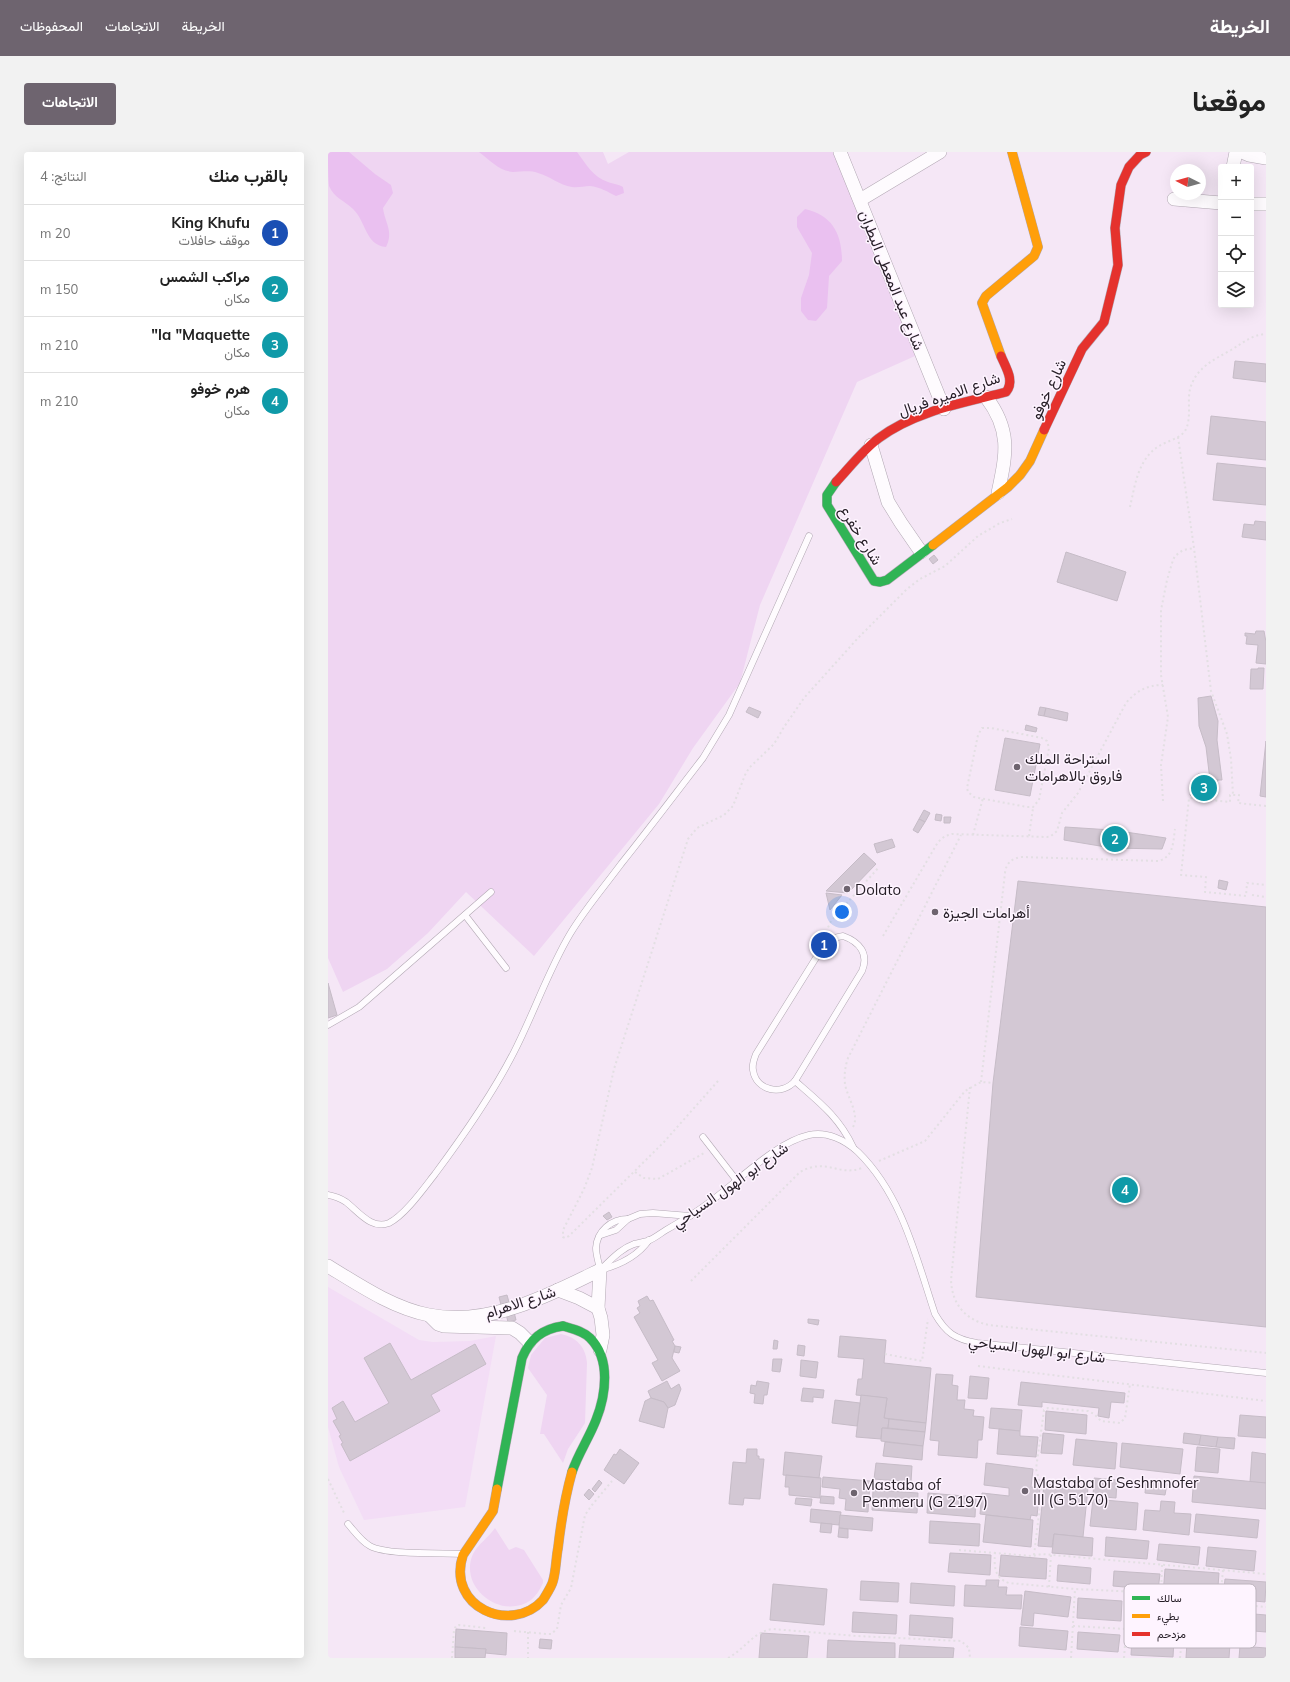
<!DOCTYPE html>
<html lang="ar">
<meta charset="utf-8">
<style>
:root{--surface:#fff;--page:#f2f2f2;--text:#222;--muted:#767676;--line:#e0e0e0;--accent:#6e646f}
body{margin:0;font-family:Mulish,Vazirmatn,sans-serif;background:var(--page);color:var(--text);direction:rtl}
.controls{position:absolute;right:12px;top:12px;display:grid;overflow:hidden;border-radius:4px;box-shadow:0 4px 16px #0002}
.controls button{width:36px;height:36px;display:grid;place-items:center;padding:0;border:0;border-bottom:1px solid var(--line);background:var(--surface);color:var(--text);font:20px sans-serif}
.compass{position:absolute;left:842px;top:12px;width:36px;height:36px;border-radius:50%;background:var(--surface);box-shadow:0 4px 16px #0002;rotate:276deg}
.you{position:absolute;left:514px;top:760px;width:14px;height:14px;margin:-10px;border:3px solid #fff;border-radius:50%;background:#1a73e8;box-shadow:0 0 0 6px #1a73e833}
.badge{display:grid;place-items:center;width:26px;height:26px;border-radius:50%;background:var(--accent);color:#fff;font-size:13px;font-weight:700}
.pin{position:absolute;translate:-50% -50%;border:2px solid #fff;box-shadow:0 1px 4px #0006}
.list{margin:0;padding:0;list-style:none}
h2{display:flex;justify-content:space-between;align-items:center;height:52px;margin:0;padding:0 16px;font-size:17px}
h2 small{font-size:13px;font-weight:400;color:var(--muted)}
.list li{display:grid;grid-template-columns:26px 1fr auto;gap:12px;align-items:center;box-sizing:border-box;height:56px;padding:0 16px;border-top:1px solid var(--line)}
.list b{display:block;font-size:15px;white-space:nowrap}
.list p{margin:0;font-size:13px;white-space:nowrap;color:var(--muted)}
.list em{font-size:13px;font-style:normal;color:var(--muted)}
.icon{flex:none;width:22px;height:22px;fill:none;stroke:currentColor;stroke-width:2;stroke-linecap:round;stroke-linejoin:round}
.map{position:relative;flex:none;width:938px;height:1506px;overflow:hidden;direction:ltr;border-radius:4px}
header{display:flex;align-items:center;gap:24px;box-sizing:border-box;height:56px;padding:0 20px;background:var(--accent);color:#fff}
header strong{font-size:19px}
nav{display:flex;gap:22px;margin-inline-start:auto;font-size:14px}
.intro{display:flex;align-items:center;justify-content:space-between;box-sizing:border-box;height:96px;padding:0 24px}
h1{margin:0;font-size:28px}
.button{padding:10px 18px;border-radius:4px;background:var(--accent);color:#fff;font-size:14px;font-weight:700}
main{display:flex;gap:24px;padding:0 24px}
aside{flex:1;background:var(--surface);border-radius:4px;box-shadow:0 4px 16px #0002}
.map>svg:first-child{display:block}
</style>
<header>
<strong>الخريطة</strong>
<nav><a>الخريطة</a><a>الاتجاهات</a><a>المحفوظات</a></nav>
</header>
<div class="intro"><h1>موقعنا</h1><a class="button">الاتجاهات</a></div>
<main>
<div class="map">
<svg width="938" height="1506" viewBox="0 0 938 1506">
<rect width="100%" height="100%" fill="#f5e7f6"/>
<!-- built -->
<polygon fill="#f3ddf6" points="0,1135 91,1188 105,1190 142,1189 168,1184 137,1355 36,1368 11,1315 0,1275"/>
<!-- green -->
<g fill="#efd5f2">
<polygon points="0,0 275,0 280,12 301,0 512,0 587,204 529,230 432,453 412,531 365,596 331,652 206,804 138,740 100,781 59,817 15,840 0,806"/>
<path d="M233,1182C248,1185 258,1195 259,1211L257,1271L240,1297L235,1311L216,1282H212L219,1243L200,1216L203,1203L217,1186Z"/>
<path d="M167,1376L181,1398L188,1395L196,1398L215,1428V1431C212,1437 209,1443 203,1448C173,1469 130,1435 145,1402C150,1392 161,1385 167,1376Z"/>
</g>
<!-- water -->
<g fill="#eac0f0">
<path d="M0,0H21L47,22L63,33L65,41L55,56C57,71 66,80 58,95C37,93 38,69 25,57C17,49 6,46 1,34C0,25 0,10 0,0Z"/>
<path d="M151,0H249C258,12 265,25 280,30C286,32 290,32 295,35L296,41L288,44C280,40 272,35 262,34C256,34 250,36 244,35C231,33 222,24 210,21C201,18 194,20 185,20C171,19 162,8 151,0Z"/>
<path d="M477,57C505,63 514,83 514,109L501,124L499,156L488,169L480,168L473,159V146L481,123L484,101L469,75V65Z"/>
</g>
<!-- building -->
<g fill="#d3c8d4" stroke="#c6bcc7">
<polygon points="907,209 938,212 938,230 905,226"/>
<polygon points="883,264 938,270 938,308 879,302"/>
<polygon points="889,311 938,316 938,353 885,348"/>
<polygon points="927,369 938,370 938,388 914,385 916,372 926,373"/>
<polygon points="738,400 798,420 789,449 729,430"/>
<polygon points="606,403 610,408 605,412 601,407"/>
<polygon points="928,479 936,479 938,490 938,512 928,511 930,493 918,492 919,484 917,484 917,481 927,482"/>
<polygon points="930,516 936,516 935,537 922,537 923,517 930,517"/>
<polygon points="883,544 890,569 889,588 894,628 882,628 878,595 871,574 870,546"/>
<polygon points="421,555 433,560 430,566 418,560"/>
<polygon points="712,555 718,556 716,564 710,563"/>
<polygon points="718,556 740,561 739,569 716,564"/>
<polygon points="698,573 709,576 708,580 697,578"/>
<polygon points="677,586 712,592 702,644 667,638"/>
<polygon points="938,589 938,645 932,644"/>
<polygon points="870,622 881,623 882,628 890,628 883,646 862,643"/>
<polygon points="596,658 602,661 597,670 591,667"/>
<polygon points="608,662 614,663 613,669 607,668"/>
<polygon points="616,665 623,665 622,671 616,671"/>
<polygon points="591,667 597,670 590,681 585,678"/>
<polygon points="737,675 784,678 838,686 834,697 784,696 736,688"/>
<polygon points="564,687 567,695 549,701 546,692"/>
<polygon points="536,701 548,712 520,741 498,739"/>
<polygon points="891,728 900,730 898,738 890,736"/>
<polygon points="690,729 938,755 938,1175 648,1145 665,931"/>
<polygon points="498,741 514,743 502,758"/>
<polygon points="0,831 9,863 0,866"/>
<polygon points="281,1060 284,1065 279,1068 275,1064"/>
<polygon points="179,1143 181,1150 173,1153 171,1145"/>
<polygon points="319,1144 322,1149 325,1148 346,1188 344,1189 347,1194 344,1206 352,1219 334,1229 324,1211 330,1208 306,1165 312,1161 309,1156 312,1154 310,1149"/>
<polygon points="186,1160 188,1168 180,1170 178,1162"/>
<polygon points="480,1167 491,1168 490,1173 480,1171"/>
<polygon points="512,1184 558,1188 556,1211 603,1216 598,1271 556,1266 559,1246 528,1243 530,1227 534,1227 536,1207 510,1205"/>
<polygon points="446,1188 450,1189 449,1197 445,1197"/>
<polygon points="62,1191 83,1228 147,1192 158,1212 103,1243 112,1259 22,1309 13,1292 15,1291 11,1284 13,1283 5,1269 9,1267 4,1256 15,1249 27,1270 61,1251 36,1206"/>
<polygon points="470,1193 477,1194 476,1204 469,1203"/>
<polygon points="347,1194 353,1195 351,1201 346,1200"/>
<polygon points="445,1207 454,1207 452,1220 444,1219"/>
<polygon points="473,1208 490,1210 488,1226 472,1224"/>
<polygon points="608,1222 625,1223 624,1233 630,1234 629,1248 637,1248 636,1257 646,1258 645,1264 656,1265 654,1288 650,1288 649,1306 610,1303 611,1289 602,1288"/>
<polygon points="642,1224 661,1226 659,1247 640,1246"/>
<polygon points="339,1229 343,1237 351,1232 353,1237 347,1253 340,1256 336,1250 323,1246 320,1239"/>
<polygon points="429,1229 441,1231 439,1243 436,1243 435,1252 426,1251 427,1242 422,1241 423,1233 428,1234"/>
<polygon points="693,1230 797,1241 796,1251 783,1250 781,1266 770,1264 771,1256 714,1250 714,1255 690,1253"/>
<polygon points="475,1236 496,1238 495,1246 485,1245 485,1250 473,1249"/>
<polygon points="533,1243 559,1246 556,1266 561,1267 560,1276 554,1276 553,1287 528,1285"/>
<polygon points="323,1246 336,1250 340,1256 336,1276 311,1269 317,1249"/>
<polygon points="507,1248 532,1251 529,1274 504,1271"/>
<polygon points="663,1256 694,1258 692,1279 661,1276"/>
<polygon points="718,1259 759,1263 758,1282 717,1278"/>
<polygon points="912,1263 938,1265 938,1286 910,1284"/>
<polygon points="561,1267 598,1271 597,1280 560,1276"/>
<polygon points="554,1276 597,1280 595,1294 553,1289"/>
<polygon points="671,1277 692,1279 692,1284 710,1285 708,1305 669,1302"/>
<polygon points="715,1281 736,1283 734,1302 713,1301"/>
<polygon points="856,1281 873,1283 871,1293 855,1291"/>
<polygon points="873,1283 890,1285 888,1295 871,1293"/>
<polygon points="890,1285 907,1286 906,1297 888,1295"/>
<polygon points="748,1287 789,1291 787,1317 745,1313"/>
<polygon points="557,1290 595,1294 594,1308 555,1304"/>
<polygon points="794,1291 855,1297 852,1322 792,1315"/>
<polygon points="869,1295 892,1297 890,1321 867,1319"/>
<polygon points="292,1297 311,1311 296,1332 276,1318 286,1302 288,1303"/>
<polygon points="419,1297 429,1297 429,1304 431,1304 431,1307 436,1307 432,1347 416,1346 415,1353 401,1352 405,1310 418,1311"/>
<polygon points="457,1300 494,1304 491,1326 455,1323"/>
<polygon points="924,1300 938,1302 938,1331 922,1330"/>
<polygon points="548,1311 584,1314 583,1330 546,1327"/>
<polygon points="658,1311 705,1317 703,1335 712,1336 709,1364 703,1363 702,1368 652,1362 654,1341 681,1344 681,1336 656,1333"/>
<polygon points="458,1323 493,1326 492,1346 461,1343 461,1335 457,1335"/>
<polygon points="866,1324 938,1331 938,1357 864,1350"/>
<polygon points="495,1325 542,1329 540,1360 517,1358 518,1347 511,1346 512,1337 494,1335"/>
<polygon points="766,1326 789,1328 788,1346 765,1344"/>
<polygon points="271,1328 274,1331 267,1340 264,1337"/>
<polygon points="818,1330 839,1332 837,1343 817,1341"/>
<polygon points="716,1332 760,1336 755,1385 726,1382 724,1395 710,1394"/>
<polygon points="261,1337 266,1342 261,1348 256,1343"/>
<polygon points="545,1338 590,1341 589,1361 544,1358"/>
<polygon points="600,1341 648,1345 647,1365 599,1361"/>
<polygon points="493,1344 506,1345 506,1352 492,1351"/>
<polygon points="468,1346 484,1347 483,1354 467,1352"/>
<polygon points="765,1347 810,1351 808,1378 762,1374"/>
<polygon points="833,1349 847,1350 846,1361 863,1362 861,1383 815,1378 817,1358 832,1359"/>
<polygon points="483,1357 513,1360 511,1373 482,1370"/>
<polygon points="868,1362 931,1368 929,1386 866,1380"/>
<polygon points="512,1363 545,1366 544,1379 511,1376"/>
<polygon points="658,1363 705,1368 703,1395 655,1390"/>
<polygon points="602,1369 652,1372 651,1394 601,1391"/>
<polygon points="493,1371 504,1372 503,1381 492,1380"/>
<polygon points="511,1376 520,1377 520,1386 510,1385"/>
<polygon points="726,1382 765,1386 764,1404 724,1401"/>
<polygon points="778,1385 821,1389 819,1407 777,1404"/>
<polygon points="831,1392 872,1395 870,1413 829,1408"/>
<polygon points="880,1395 928,1399 926,1419 878,1414"/>
<polygon points="622,1401 663,1403 662,1423 620,1420"/>
<polygon points="673,1403 719,1407 718,1427 671,1424"/>
<polygon points="730,1413 763,1416 762,1432 729,1429"/>
<polygon points="837,1417 891,1421 889,1448 835,1443"/>
<polygon points="786,1419 832,1422 830,1438 785,1434"/>
<polygon points="897,1427 938,1430 937,1450 895,1446"/>
<polygon points="658,1428 671,1428 670,1435 679,1435 678,1443 694,1443 693,1457 636,1454 637,1433 658,1434"/>
<polygon points="533,1429 571,1431 570,1450 532,1448"/>
<polygon points="583,1431 627,1434 626,1454 582,1451"/>
<polygon points="445,1432 499,1437 496,1473 442,1468"/>
<polygon points="697,1439 743,1445 740,1465 706,1461 705,1474 693,1473"/>
<polygon points="750,1446 794,1449 793,1469 749,1466"/>
<polygon points="525,1460 569,1463 568,1482 524,1480"/>
<polygon points="914,1461 938,1463 938,1480 913,1478"/>
<polygon points="582,1463 625,1466 624,1486 581,1483"/>
<polygon points="692,1475 740,1479 738,1498 691,1494"/>
<polygon points="128,1477 179,1481 178,1503 157,1501 158,1497 127,1495"/>
<polygon points="750,1480 792,1483 790,1500 749,1497"/>
<polygon points="433,1481 481,1484 479,1506 431,1506"/>
<polygon points="804,1486 846,1488 845,1505 803,1503"/>
<polygon points="212,1487 224,1488 223,1497 211,1496"/>
<polygon points="500,1488 567,1491 567,1506 499,1506"/>
<polygon points="859,1490 902,1492 901,1506 858,1506"/>
<polygon points="572,1493 626,1496 625,1506 571,1506"/>
<polygon points="912,1494 938,1496 938,1506 911,1506"/>
<polygon points="127,1495 158,1497 157,1506 127,1506"/>
</g>
<g fill="none" stroke-linecap="round" stroke-linejoin="round">
<defs>
<g id="lane">
<polyline points="137,763 178,816"/>
<path d="M515,784C532,790 541,802 534,819L467,929C454,944 428,939 425,918C424,913 426,907 428,902L496,793C502,787 507,785 515,784Z"/>
<polyline points="0,873 31,855 163,740"/>
<path d="M467,929C491,950 511,965 525,995"/>
<polyline points="375,985 409,1029"/>
<path d="M0,1043C6,1044 12,1046 18,1050C30,1059 43,1078 61,1071C77,1063 96,1036 107,1022C136,983 164,943 186,900C206,861 220,819 242,782C257,757 276,735 293,712C321,677 348,641 375,606L401,563L481,384"/>
<polyline points="273,1083 288,1078 300,1067 312,1062 325,1061 362,1064"/>
<path d="M272,1118C283,1108 292,1097 306,1092C310,1091 316,1090 320,1089C327,1086 333,1081 338,1078C352,1070 366,1062 379,1052C409,1031 446,991 481,983C499,979 517,988 530,1000C574,1043 588,1105 607,1162C618,1181 627,1187 649,1191L938,1221"/>
<path d="M272,1118C271,1111 268,1103 268,1096C269,1079 283,1067 300,1067"/>
<path d="M272,1118C292,1113 309,1105 321,1088"/>
<path d="M20,1372C27,1380 33,1389 42,1394C58,1403 113,1401 134,1402"/>
</g>
<g id="street">
<polyline points="512,0 616,257"/>
<polyline points="914,0 921,3 938,6"/>
<polyline points="905,15 908,0"/>
<polyline points="846,47 893,51"/>
<polyline points="532,48 612,0"/>
<polyline points="923,52 938,52"/>
<path d="M658,245C684,279 678,303 670,341"/>
<polyline points="543,293 560,350 573,371 593,400"/>
<path d="M0,1114C31,1133 65,1156 101,1163C161,1175 221,1143 272,1118"/>
<polyline points="230,1138 251,1146 270,1156"/>
<polyline points="102,1164 110,1172 116,1174 184,1176 192,1181 201,1190"/>
<polyline points="272,1198 275,1183 273,1166 270,1156 272,1118"/>
</g>
<g id="fast">
<polyline points="508,330 499,343 499,353 546,429 552,430 559,428 605,393"/>
<path d="M235,1174C245,1177 255,1179 262,1186C283,1207 278,1243 268,1268C261,1286 250,1302 244,1320"/>
<path d="M169,1337L194,1206C202,1187 214,1177 235,1174"/>
</g>
<g id="slow">
<polyline points="673,204 654,151 658,144 706,104 710,95 684,0"/>
<polyline points="605,393 680,335 692,323 702,309 716,278"/>
<path d="M169,1337L165,1359L135,1403C118,1455 183,1483 215,1448C218,1443 224,1434 225,1429C228,1419 228,1406 230,1396C233,1370 237,1345 244,1320"/>
</g>
<g id="jam">
<polyline points="716,278 754,197 776,170 790,113 787,76 793,33 801,15 812,3 818,0"/>
<path d="M508,330C522,315 535,298 551,286C587,259 635,251 678,240C687,229 678,216 673,204"/>
</g>
</defs>
<!-- lane casing -->
<use href="#lane" stroke="#b2a8b3" stroke-width="7"/>
<!-- street casing -->
<use href="#street" stroke="#b2a8b3" stroke-width="14"/>
<!-- fast casing -->
<use href="#fast" stroke="#b2a8b3" stroke-width="10"/>
<!-- slow casing -->
<use href="#slow" stroke="#b2a8b3" stroke-width="10"/>
<!-- jam casing -->
<use href="#jam" stroke="#b2a8b3" stroke-width="10"/>
<!-- path -->
<g stroke="#e3dfe3" stroke-width="2" stroke-dasharray="2 3" stroke-linecap="butt">
<polyline points="850,285 866,396 883,539 899,582 903,607 905,643"/>
<path d="M802,355C807,333 810,307 831,294C839,289 851,287 857,279C864,267 859,250 862,237C868,216 885,208 903,198C915,191 923,183 938,182"/>
<polygon points="654,576 663,576 714,586 719,589 721,596 711,648 705,655 699,655 646,645 640,640 639,636 650,583"/>
<polyline points="835,649 833,613 840,565 833,523 833,458 839,428 845,408 847,404 855,398 866,396"/>
<polyline points="938,654 910,651 911,643 902,643 902,650 861,646 853,723 878,725 877,740 918,744 919,731 938,733"/>
<polyline points="645,683 655,646"/>
<polyline points="701,684 705,656"/>
<polyline points="924,743 938,745"/>
<polyline points="498,780 503,769 551,715"/>
<path d="M555,784L610,690L617,684L624,682L719,685L723,684L729,679L734,661L750,641L798,551C808,539 819,533 835,533"/>
<polyline points="390,929 336,990 241,1084 237,1086 235,1085 235,1078 256,1037 264,1016 286,917 360,687 369,676 396,663 405,654 417,623 421,616 446,592 456,575 476,546 530,486 579,437 592,427 617,414 650,384 672,371 684,367"/>
<path d="M653,930L677,721C678,711 684,706 694,705L831,709C846,704 845,690 847,677"/>
<path d="M642,935L623,1128C624,1152 637,1168 661,1173L938,1201"/>
<path d="M525,975C532,962 519,945 517,932C516,923 517,915 520,906L633,683"/>
<polyline points="551,1009 597,989 637,939 653,930 665,931"/>
<polyline points="307,1020 316,1026 330,1027 376,1001"/>
<path d="M363,1129L472,1020C499,1005 510,1025 534,1016"/>
<polyline points="557,1202 594,1209 600,1167"/>
<polyline points="650,1214 938,1249"/>
<polyline points="0,1327 17,1363"/>
<polyline points="631,1398 704,1404 714,1402 938,1422"/>
<path d="M667,1400C666,1414 666,1426 681,1431L747,1437L832,1441"/>
<polyline points="706,1403 714,1338 708,1317 716,1258 720,1256 760,1259 766,1262 773,1269 792,1271 797,1266 802,1232"/>
<polyline points="834,1413 833,1444 859,1448"/>
<polyline points="721,1435 723,1402"/>
<polyline points="878,1449 938,1455"/>
<polyline points="892,1450 895,1418"/>
<polyline points="807,1472 895,1478"/>
<polyline points="745,1474 798,1477"/>
<polyline points="186,1479 219,1482 223,1482 229,1477 233,1453 243,1436 257,1363 264,1353 284,1329"/>
<polyline points="200,1480 200,1506"/>
<polyline points="854,1488 897,1490"/>
<polyline points="124,1506 126,1478 128,1474 131,1473 158,1476"/>
<path d="M400,1506C417,1497 426,1479 445,1477L529,1484L633,1489L641,1496L642,1506"/>
<polyline points="743,1506 747,1437"/>
<polyline points="796,1506 801,1439"/>
<polyline points="852,1506 855,1475"/>
</g>
<!-- lane -->
<use href="#lane" stroke="#fefbfe" stroke-width="6"/>
<!-- street -->
<use href="#street" stroke="#fefbfe" stroke-width="13"/>
<!-- fast -->
<use href="#fast" stroke="#30b455" stroke-width="9"/>
<!-- slow -->
<use href="#slow" stroke="#ff9f0a" stroke-width="9"/>
<!-- jam -->
<use href="#jam" stroke="#e5322d" stroke-width="9"/>
</g>
<!-- markers -->
<g fill="#6e646f" stroke="#fef4ff" stroke-width="1.5">
<circle cx="689" cy="615" r="4"/>
<circle cx="519" cy="737" r="4"/>
<circle cx="607" cy="760" r="4"/>
<circle cx="697" cy="1339" r="4"/>
<circle cx="526" cy="1341" r="4"/>
</g>
<g text-anchor="middle" dominant-baseline="central" stroke-width="3" stroke-linejoin="round" paint-order="stroke">
<!-- street labels -->
<g font-size="15" fill="#251d26" stroke="#fef4ff">
<text transform="translate(564 128) rotate(68)">شارع عبد المعطى البطران</text>
<text transform="translate(720 237) rotate(-65)">شارع خوفو</text>
<text transform="translate(621 242) rotate(-19)">شارع الاميره فريال</text>
<text transform="translate(533 383) rotate(58)">شارع خفرع</text>
<text transform="translate(402 1033) rotate(-35)">شارع ابو الهول السياحي</text>
<text transform="translate(192 1150) rotate(-18)">شارع الاهرام</text>
<text transform="translate(709 1197) rotate(7)">شارع ابو الهول السياحي</text>
</g>
<!-- poi labels -->
<g font-size="15" fill="#251d26" stroke="#fef4ff" text-anchor="start">
<text x="697" y="606">استراحة الملك<tspan x="697" dy="17">فاروق بالاهرامات</tspan></text>
<text x="527" y="737">Dolato</text>
<text x="615" y="760">أهرامات الجيزة</text>
<text x="705" y="1330">Mastaba of Seshmnofer<tspan x="705" dy="17">III (G 5170)</tspan></text>
<text x="534" y="1332">Mastaba of<tspan x="534" dy="17">Penmeru (G 2197)</tspan></text>
</g>
</g>
<!-- legend -->
<rect x="796" y="1432" width="132" height="64" rx="6" fill="#fef4ff" stroke="#bdb4be" stroke-width="1"/>
<rect x="804" y="1444" width="18" height="4" fill="#30b455"/>
<rect x="804" y="1462" width="18" height="4" fill="#ff9f0a"/>
<rect x="804" y="1480" width="18" height="4" fill="#e5322d"/>
<g font-size="11" fill="#251d26">
<text x="829" y="1450">سالك</text>
<text x="829" y="1468">بطيء</text>
<text x="829" y="1486">مزدحم</text>
</g>
</svg>
<div class="controls">
<button>+</button>
<button>−</button>
<button><svg class="icon" aria-label="locate" viewBox="0 0 24 24"><circle cx="12" cy="12" r="6"/><path d="M12 2v4M12 18v4M2 12h4M18 12h4"/></svg></button>
<button><svg class="icon" aria-label="layers" viewBox="0 0 24 24"><path d="M12 4l9 5-9 5-9-5zM3 14l9 5 9-5"/></svg></button>
</div>
<svg class="compass" viewBox="-18 -18 36 36"><path d="M0-13l5 13h-10z" fill="#e53935"/><path d="M0 13l5-13h-10z" fill="#767676"/></svg>
<div class="you"></div>
<div class="pin badge" style="left:496px;top:793px;background:#1a4fb4">1</div>
<div class="pin badge" style="left:787px;top:687px;background:#0f9aa8">2</div>
<div class="pin badge" style="left:876px;top:636px;background:#0f9aa8">3</div>
<div class="pin badge" style="left:797px;top:1038px;background:#0f9aa8">4</div>
</div>
<aside>
<h2>بالقرب منك<small>النتائج: 4</small></h2>
<ul class="list">
<li><span class="badge" style="background:#1a4fb4">1</span><div><b>King Khufu</b><p>موقف حافلات</p></div><em>20 m</em></li>
<li><span class="badge" style="background:#0f9aa8">2</span><div><b>مراكب الشمس</b><p>مكان</p></div><em>150 m</em></li>
<li><span class="badge" style="background:#0f9aa8">3</span><div><b>la &quot;Maquette&quot;</b><p>مكان</p></div><em>210 m</em></li>
<li><span class="badge" style="background:#0f9aa8">4</span><div><b>هرم خوفو</b><p>مكان</p></div><em>210 m</em></li>
</ul>
</aside>
</main>
